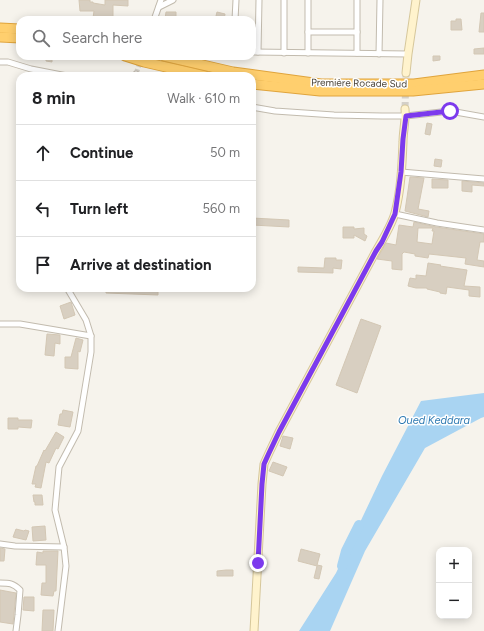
<!DOCTYPE html>
<meta charset="utf-8">
<style>
:root{--surface:#fff;--page:#f6f6f6;--text:#202124;--muted:#757577;--line:#e0e0e0}
body{margin:0;font-family:Figtree,sans-serif;background:var(--page);color:var(--text)}
.controls{position:absolute;right:12px;bottom:12px;display:grid;overflow:hidden;border-radius:8px;box-shadow:0 2px 10px #0003}
.controls button{width:36px;height:36px;display:grid;place-items:center;padding:0;border:0;border-bottom:1px solid var(--line);background:var(--surface);color:var(--text);font:20px sans-serif}
.stop{position:absolute;width:12px;height:12px;margin:-9px;border:3px solid #7c3aed;border-radius:50%;background:#fff}
.stop.end{background:#7c3aed;border-color:#fff;box-shadow:0 1px 4px #0008}
.list{margin:0;padding:0;list-style:none}
h2{display:flex;justify-content:space-between;align-items:center;height:52px;margin:0;padding:0 16px;font-size:17px}
h2 small{font-size:13px;font-weight:400;color:var(--muted)}
.list li{display:grid;grid-template-columns:26px 1fr auto;gap:12px;align-items:center;box-sizing:border-box;height:56px;padding:0 16px;border-top:1px solid var(--line)}
.list b{display:block;font-size:15px;white-space:nowrap}
.list em{font-size:13px;font-style:normal;color:var(--muted)}
.icon{flex:none;width:22px;height:22px;fill:none;stroke:currentColor;stroke-width:2;stroke-linecap:round;stroke-linejoin:round}
.map{position:relative;flex:none;width:484px;height:631px;overflow:hidden}
.search{position:absolute;background:var(--surface);box-shadow:0 2px 10px #0003;left:16px;top:16px;width:240px;height:44px;display:flex;align-items:center;gap:10px;box-sizing:border-box;padding:0 14px;border-radius:12px;color:var(--muted);font-size:15px}
.panel{position:absolute;background:var(--surface);box-shadow:0 2px 10px #0003;left:16px;top:72px;width:240px;height:220px;border-radius:12px}
.map>svg:first-child{display:block}
</style>
<div class="map">
<svg width="484" height="631" viewBox="0 0 484 631">
<rect width="100%" height="100%" fill="#f6f3ec"/>
<!-- water -->
<polygon fill="#a9d4f2" points="484,393 484,417 481,418 425,448 365,551 330,631 299,631 336,573 382,476 421,401"/>
<g fill="none" stroke-linecap="round" stroke-linejoin="round">
<!-- river -->
<polyline stroke="#a9d4f2" stroke-width="10" points="342,566 346,551 359,525"/>
</g>
<!-- building -->
<g fill="#d8cfc1" stroke="#d3c7b4" fill-rule="evenodd">
<polygon points="79,0 90,0 90,2 93,2 93,3 105,5 105,0 128,0 128,6 113,5 113,20 105,20 93,18 94,11 80,11"/>
<polygon points="166,12 176,12 176,19 165,19"/>
<polygon points="217,12 225,14 224,20 215,20"/>
<polygon points="481,13 484,13 484,32 479,32"/>
<polygon points="456,19 461,19 462,30 451,30 451,21 456,21"/>
<polygon points="484,48 484,54 474,54 474,49"/>
<polygon points="46,56 52,57 52,62 46,61"/>
<polygon points="433,56 440,56 440,60 433,61"/>
<polygon points="427,123 432,124 430,135 425,134"/>
<polygon points="435,159 442,160 441,167 434,166"/>
<polygon points="410,177 424,178 418,209 429,211 428,217 405,211"/>
<polygon points="432,179 448,180 448,188 432,188"/>
<polygon points="462,181 484,183 484,186 472,185 472,192 462,191"/>
<polygon points="252,218 289,220 289,227 252,225"/>
<path d="M414,222L436,227L484,234V242H480L477,260L484,261V267L465,264L466,258L429,254L428,258L415,256V254L404,252L402,254V270L392,269V261L377,259L386,243L396,245L399,225L413,227ZM418,228H433L432,231H434L432,244L417,242Z"/>
<polygon points="343,227 354,227 354,229 364,228 364,234 367,236 365,241 354,235 354,238 343,238"/>
<polygon points="325,258 336,258 336,260 342,260 341,269 333,268 333,273 298,272 298,267 324,268"/>
<polygon points="428,263 441,265 440,266 467,270 464,286 480,287 480,297 469,296 469,290 447,287 446,294 440,293 440,292 427,289 427,288 416,288 408,286 410,278 416,279 416,275 426,276"/>
<polygon points="106,288 158,288 158,295 106,293"/>
<polygon points="71,302 75,315 64,319 60,306"/>
<polygon points="361,319 381,326 357,393 336,385"/>
<polygon points="47,334 60,335 60,344 55,343 54,356 45,355"/>
<polygon points="76,338 83,340 80,352 78,351 78,369 65,368 65,357 71,357"/>
<polygon points="63,410 73,412 70,427 58,425 60,414 62,414"/>
<polygon points="8,418 18,418 18,420 32,420 31,428 18,427 18,429 8,429"/>
<polygon points="56,432 64,437 58,449 56,448 49,463 46,462 41,488 35,487 36,484 32,484 36,466 37,466 44,450 45,451"/>
<polygon points="283,436 293,438 290,449 280,446"/>
<polygon points="273,462 287,467 283,476 269,471"/>
<polygon points="33,495 42,495 43,505 35,505 35,502 34,502"/>
<polygon points="45,526 46,540 33,541 32,527"/>
<polygon points="16,529 24,531 25,530 29,531 26,540 13,537"/>
<polygon points="0,548 5,549 4,561 0,561"/>
<polygon points="301,549 320,554 317,565 322,566 319,579 314,578 317,566 298,561"/>
<polygon points="43,551 58,551 56,591 54,591 53,596 41,595 42,583 46,583 46,565 36,565 37,552 43,553"/>
<polygon points="226,570 233,570 233,576 217,576 217,571"/>
<polygon points="0,590 16,593 13,624 0,622"/>
<polygon points="24,597 34,597 34,611 23,610"/>
<polygon points="43,610 54,610 53,631 42,631"/>
</g>
<g fill="none" stroke-linecap="round" stroke-linejoin="round">
<!-- minor-tunnel -->
<polyline stroke="#d4d0c8" stroke-width="5" stroke-dasharray="5 2.5" stroke-linecap="butt" points="136,74 142,56"/>
<!-- secondary-tunnel -->
<polyline stroke="#d4d0c8" stroke-width="7" stroke-dasharray="7 3.5" stroke-linecap="butt" points="405,109 406,73"/>
<defs>
<g id="minor">
<polyline points="159,7 173,0"/>
<polyline points="154,20 161,0"/>
<polyline points="235,20 236,0"/>
<polyline points="308,32 357,32"/>
<polyline points="252,52 408,54"/>
<polyline points="258,52 259,0"/>
<polyline points="284,53 284,0"/>
<polyline points="308,53 308,0"/>
<polyline points="357,53 357,0"/>
<polyline points="379,54 380,0"/>
<polyline points="0,62 8,62 31,69 67,76"/>
<polyline points="136,76 136,74"/>
<polyline points="252,107 275,111 334,115 382,116 406,116 450,111 484,117"/>
<polyline points="401,172 484,179"/>
<polyline points="395,214 437,223 484,230"/>
<polyline points="0,324 20,324 91,336"/>
<polyline points="0,544 15,546 64,547"/>
<path d="M0,583C9,583 13,583 20,590L18,615L16,631"/>
<polyline points="58,631 66,566 64,547 55,510 59,467 78,431 91,352 91,336 86,320 67,288"/>
</g>
<g id="secondary">
<polyline points="406,73 408,54 416,0"/>
<path d="M254,631L262,484L264,464L269,453L279,432L376,251C382,241 392,224 395,213C401,190 402,166 403,142C403,131 406,120 405,109"/>
</g>
<g id="motorway">
<polyline points="0,28 20,29"/>
<polyline points="0,37 20,38"/>
<polyline points="125,56 144,62 205,76"/>
<polyline points="164,56 233,72 321,84 414,84 484,75"/>
<polyline points="252,84 320,91 413,91 484,84"/>
</g>
</defs>
<!-- minor casing -->
<use href="#minor" stroke="#c2bbae" stroke-width="7"/>
<!-- secondary casing -->
<use href="#secondary" stroke="#d6c79b" stroke-width="9"/>
<!-- motorway casing -->
<use href="#motorway" stroke="#e0a43c" stroke-width="11"/>
<!-- minor -->
<use href="#minor" stroke="#fff" stroke-width="5"/>
<!-- secondary -->
<use href="#secondary" stroke="#fff3cd" stroke-width="7"/>
<!-- motorway -->
<use href="#motorway" stroke="#ffcf6e" stroke-width="9"/>
</g>
<g fill="none" stroke-linecap="round" stroke-linejoin="round">
<!-- route -->
<polyline stroke="#7c3aed" stroke-width="5" points="258,563 262,484 264,464 269,453 279,432 376,251 382,242 395,214 401,172 403,139 406,116 450,111"/>
</g>
<g text-anchor="middle" dominant-baseline="central" stroke-width="3" stroke-linejoin="round" paint-order="stroke">
<!-- street labels -->
<g font-size="10" fill="#4b4439" stroke="#fff">
<text transform="translate(359 83) rotate(1)">Première Rocade Sud</text>
</g>
<!-- water labels -->
<g font-size="11" font-style="italic" fill="#2e7ab2" stroke="#fff">
<text x="434" y="420">Oued Keddara</text>
</g>
</g>
</svg>
<div class="controls">
<button>+</button>
<button>−</button>
</div>
<div class="stop" style="left:450px;top:111px"></div>
<div class="stop end" style="left:258px;top:563px"></div>
<div class="search"><svg class="icon" aria-label="search" viewBox="0 0 24 24"><circle cx="10" cy="10" r="6"/><path d="M15 15l6 6"/></svg>Search here</div>
<section class="panel">
<h2>8 min<small>Walk · 610 m</small></h2>
<ul class="list">
<li><svg class="icon" aria-label="ahead" viewBox="0 0 24 24"><path d="M12 20V5M6 11l6-6 6 6"/></svg><div><b>Continue</b></div><em>50 m</em></li>
<li><svg class="icon" aria-label="left" viewBox="0 0 24 24"><path d="M17 20v-9H6M10 6l-5 5 5 5"/></svg><div><b>Turn left</b></div><em>560 m</em></li>
<li><svg class="icon" aria-label="arrive" viewBox="0 0 24 24"><path d="M6 21V4h12l-3 4 3 4H6"/></svg><div><b>Arrive at destination</b></div></li>
</ul>
</section>
</div>
